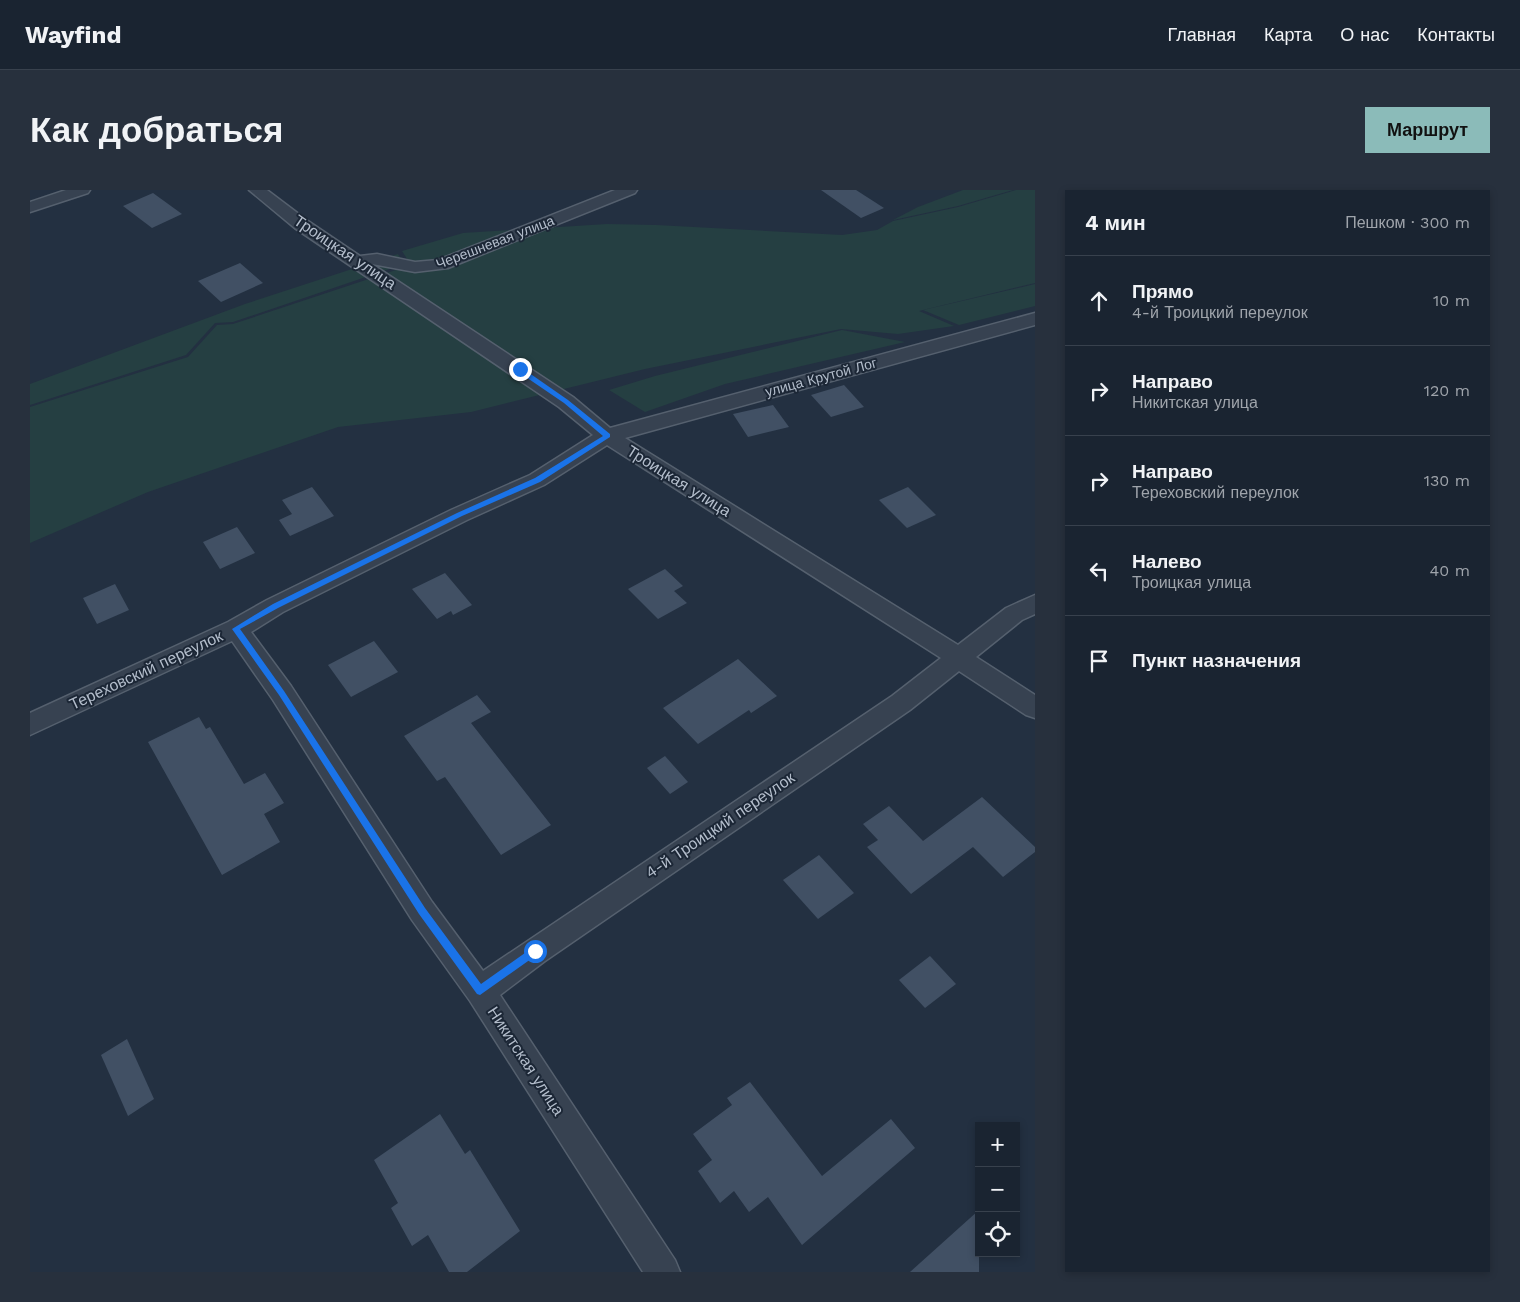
<!DOCTYPE html>
<html lang="ru">
<meta charset="utf-8">
<style>
:root{--surface:#1a2431;--page:#27303d;--text:#f1f3f6;--muted:#9fa4ab;--line:#38414d;--accent:#8bbbb9}
body{margin:0;font-family:"Work Sans",sans-serif;background:var(--page);color:var(--text)}
.controls{position:absolute;right:15px;bottom:15px;display:grid;overflow:hidden;border-radius:0px;box-shadow:0 2px 8px #0003}
.controls button{width:45px;height:45px;display:grid;place-items:center;padding:0;border:0;border-bottom:1px solid var(--line);background:var(--surface);color:var(--text);font:25px sans-serif}
.stop{position:absolute;width:15px;height:15px;margin:-11px;border:4px solid #1a73e8;border-radius:50%;background:#fff}
.stop.end{background:#1a73e8;border-color:#fff;box-shadow:0 1px 5px #0008}
.list{margin:0;padding:0;list-style:none}
h2{display:flex;justify-content:space-between;align-items:center;height:65px;margin:0;padding:0 20px;font-size:21px}
h2 small{font-size:16px;font-weight:400;color:var(--muted)}
.list li{display:grid;grid-template-columns:32px 1fr auto;gap:15px;align-items:center;box-sizing:border-box;height:90px;padding:0 20px;border-top:1px solid var(--line)}
.list b{display:block;font-size:19px;white-space:nowrap}
.list p{margin:0;font-size:16px;white-space:nowrap;color:var(--muted)}
.list em{font-size:16px;font-style:normal;color:var(--muted)}
.icon{flex:none;width:28px;height:28px;fill:none;stroke:currentColor;stroke-width:2;stroke-linecap:round;stroke-linejoin:round}
.map{position:relative;flex:none;width:1005px;height:1082px;overflow:hidden;border-radius:0px}
header{display:flex;align-items:center;gap:30px;box-sizing:border-box;height:70px;padding:0 25px;background:var(--surface);border-bottom:1px solid var(--line)}
header strong{font-size:24px}
nav{display:flex;gap:28px;margin-inline-start:auto;font-size:18px}
.intro{display:flex;align-items:center;justify-content:space-between;box-sizing:border-box;height:120px;padding:0 30px}
h1{margin:0;font-size:35px}
.button{padding:12px 22px;border-radius:0px;background:var(--accent);color:#111;font-size:18px;font-weight:700}
main{display:flex;gap:30px;padding:0 30px}
aside{flex:1;background:var(--surface);border-radius:0px;box-shadow:0 2px 8px #0003}
.map>svg:first-child{display:block}
</style>
<header>
<strong>Wayfind</strong>
<nav><a>Главная</a><a>Карта</a><a>О нас</a><a>Контакты</a></nav>
</header>
<div class="intro"><h1>Как добраться</h1><a class="button">Маршрут</a></div>
<main>
<div class="map">
<svg width="1005" height="1082" viewBox="0 0 1005 1082">
<rect width="100%" height="100%" fill="#233041"/>
<!-- green -->
<g fill="#253f42">
<polygon points="933,0 983,0 928,16 863,30 888,17"/>
<polygon points="986,0 1005,0 1005,93 889,121 924,136 868,144 811,139 615,179 441,222 308,237 118,302 0,353 0,217 158,167 187,135 203,134 381,75 372,61 433,43 577,34 626,35 812,45 847,40 863,31 928,17"/>
<polygon points="368,64 374,74 203,132 185,133 156,165 0,215 0,194 215,114"/>
<polygon points="1005,94 1005,116 929,135 893,120"/>
<polygon points="812,140 875,152 695,194 615,222 579,200 625,186"/>
</g>
<!-- building -->
<g fill="#415064">
<polygon points="791,0 826,0 854,18 831,28"/>
<polygon points="123,3 152,24 122,38 93,16"/>
<polygon points="210,73 233,93 191,112 168,91"/>
<polygon points="814,195 834,217 801,227 781,205"/>
<polygon points="743,215 759,237 718,247 703,224"/>
<polygon points="282,297 304,326 260,346 249,330 262,324 252,310"/>
<polygon points="878,297 906,325 877,338 849,310"/>
<polygon points="207,337 225,363 190,379 173,352"/>
<polygon points="635,379 653,396 644,401 657,413 628,429 598,399"/>
<polygon points="415,383 442,415 423,425 421,421 407,429 382,399"/>
<polygon points="85,394 99,420 67,434 53,408"/>
<polygon points="344,451 368,482 321,507 298,475"/>
<polygon points="708,469 747,506 721,523 719,520 668,554 633,518"/>
<polygon points="447,505 461,522 441,533 521,635 471,665 415,587 407,591 374,546"/>
<polygon points="169,527 176,539 180,537 214,594 235,583 254,613 234,624 250,652 192,685 118,552"/>
<polygon points="635,566 658,592 640,604 617,578"/>
<polygon points="952,607 1005,657 1005,662 973,687 943,657 881,704 837,657 848,650 833,634 859,616 893,651"/>
<polygon points="789,665 824,703 788,729 753,690"/>
<polygon points="900,766 926,794 895,818 869,790"/>
<polygon points="97,849 124,909 98,926 71,865"/>
<polygon points="720,892 792,986 861,929 885,958 772,1055 738,1007 719,1022 704,1001 690,1013 668,981 682,970 663,944 702,915 697,908"/>
<polygon points="410,924 435,964 440,960 490,1041 437,1082 419,1082 398,1045 382,1056 361,1018 368,1013 344,970"/>
<polygon points="949,1020 949,1082 880,1082"/>
</g>
<g fill="none" stroke-linecap="round" stroke-linejoin="round">
<defs>
<g id="street">
<polygon points="36,0 60,0 58,3 0,22 0,12"/>
<path d="M219,0H237L278,31L330,66L347,64L385,72L408,70L585,0H607L605,3L418,78L385,82L342,74L543,207L580,238L1005,123V135L595,248L928,455L976,418L1005,405V424L992,430L946,467L1005,505V528L996,525L929,481L880,520L515,771L470,805L645,1070L650,1082H613L440,811L382,730L243,510L202,451L0,545V523L198,432L237,410L421,320L500,285L563,245L529,217L266,39ZM577,255L911,468L862,506L453,781L402,712L261,496L221,442L253,422L437,330L514,295Z"/>
</g>
</defs>
<!-- street casing -->
<use href="#street" stroke="#55606e" stroke-width="3"/>
<!-- street -->
<use href="#street" fill="#374251" fill-rule="evenodd"/>
</g>
<!-- route -->
<polygon fill="#1a73e8" points="487,178 492,178 538,210 580,244 580,247 510,292 432,326 248,418 210,439 254,501 395,718 451,794 502,758 508,758 508,764 450,805 447,804 389,724 249,505 202,439 243,414 427,323 505,288 573,246 534,213 487,181"/>
<g text-anchor="middle" dominant-baseline="central" stroke-width="4" stroke-linejoin="round" paint-order="stroke">
<!-- far-street labels -->
<g font-size="14" fill="#b3bdcb" stroke="#1c2736">
<text transform="translate(465 52) rotate(-21)">Черешневая улица</text>
<text transform="translate(791 187) rotate(-15)">улица Крутой Лог</text>
</g>
<!-- street labels -->
<g font-size="16" fill="#b3bdcb" stroke="#1c2736">
<text transform="translate(315 62) rotate(34)">Троицкая улица</text>
<text transform="translate(649 291) rotate(32)">Троицкая улица</text>
<text transform="translate(116 480) rotate(-25)">Тереховский переулок</text>
<text transform="translate(690 635) rotate(-34)">4-й Троицкий переулок</text>
<text transform="translate(496 871) rotate(57)">Никитская улица</text>
</g>
</g>
</svg>
<div class="controls">
<button>+</button>
<button>−</button>
<button><svg class="icon" aria-label="locate" viewBox="0 0 24 24"><circle cx="12" cy="12" r="6"/><path d="M12 2v4M12 18v4M2 12h4M18 12h4"/></svg></button>
</div>
<div class="stop" style="left:505px;top:761px"></div>
<div class="stop end" style="left:490px;top:179px"></div>
</div>
<aside>
<h2>4 мин<small>Пешком · 300 m</small></h2>
<ul class="list">
<li><svg class="icon" aria-label="ahead" viewBox="0 0 24 24"><path d="M12 20V5M6 11l6-6 6 6"/></svg><div><b>Прямо</b><p>4-й Троицкий переулок</p></div><em>10 m</em></li>
<li><svg class="icon" aria-label="right" viewBox="0 0 24 24"><path d="M7 20v-9h11M14 6l5 5-5 5"/></svg><div><b>Направо</b><p>Никитская улица</p></div><em>120 m</em></li>
<li><svg class="icon" aria-label="right" viewBox="0 0 24 24"><path d="M7 20v-9h11M14 6l5 5-5 5"/></svg><div><b>Направо</b><p>Тереховский переулок</p></div><em>130 m</em></li>
<li><svg class="icon" aria-label="left" viewBox="0 0 24 24"><path d="M17 20v-9H6M10 6l-5 5 5 5"/></svg><div><b>Налево</b><p>Троицкая улица</p></div><em>40 m</em></li>
<li><svg class="icon" aria-label="arrive" viewBox="0 0 24 24"><path d="M6 21V4h12l-3 4 3 4H6"/></svg><div><b>Пункт назначения</b></div></li>
</ul>
</aside>
</main>
